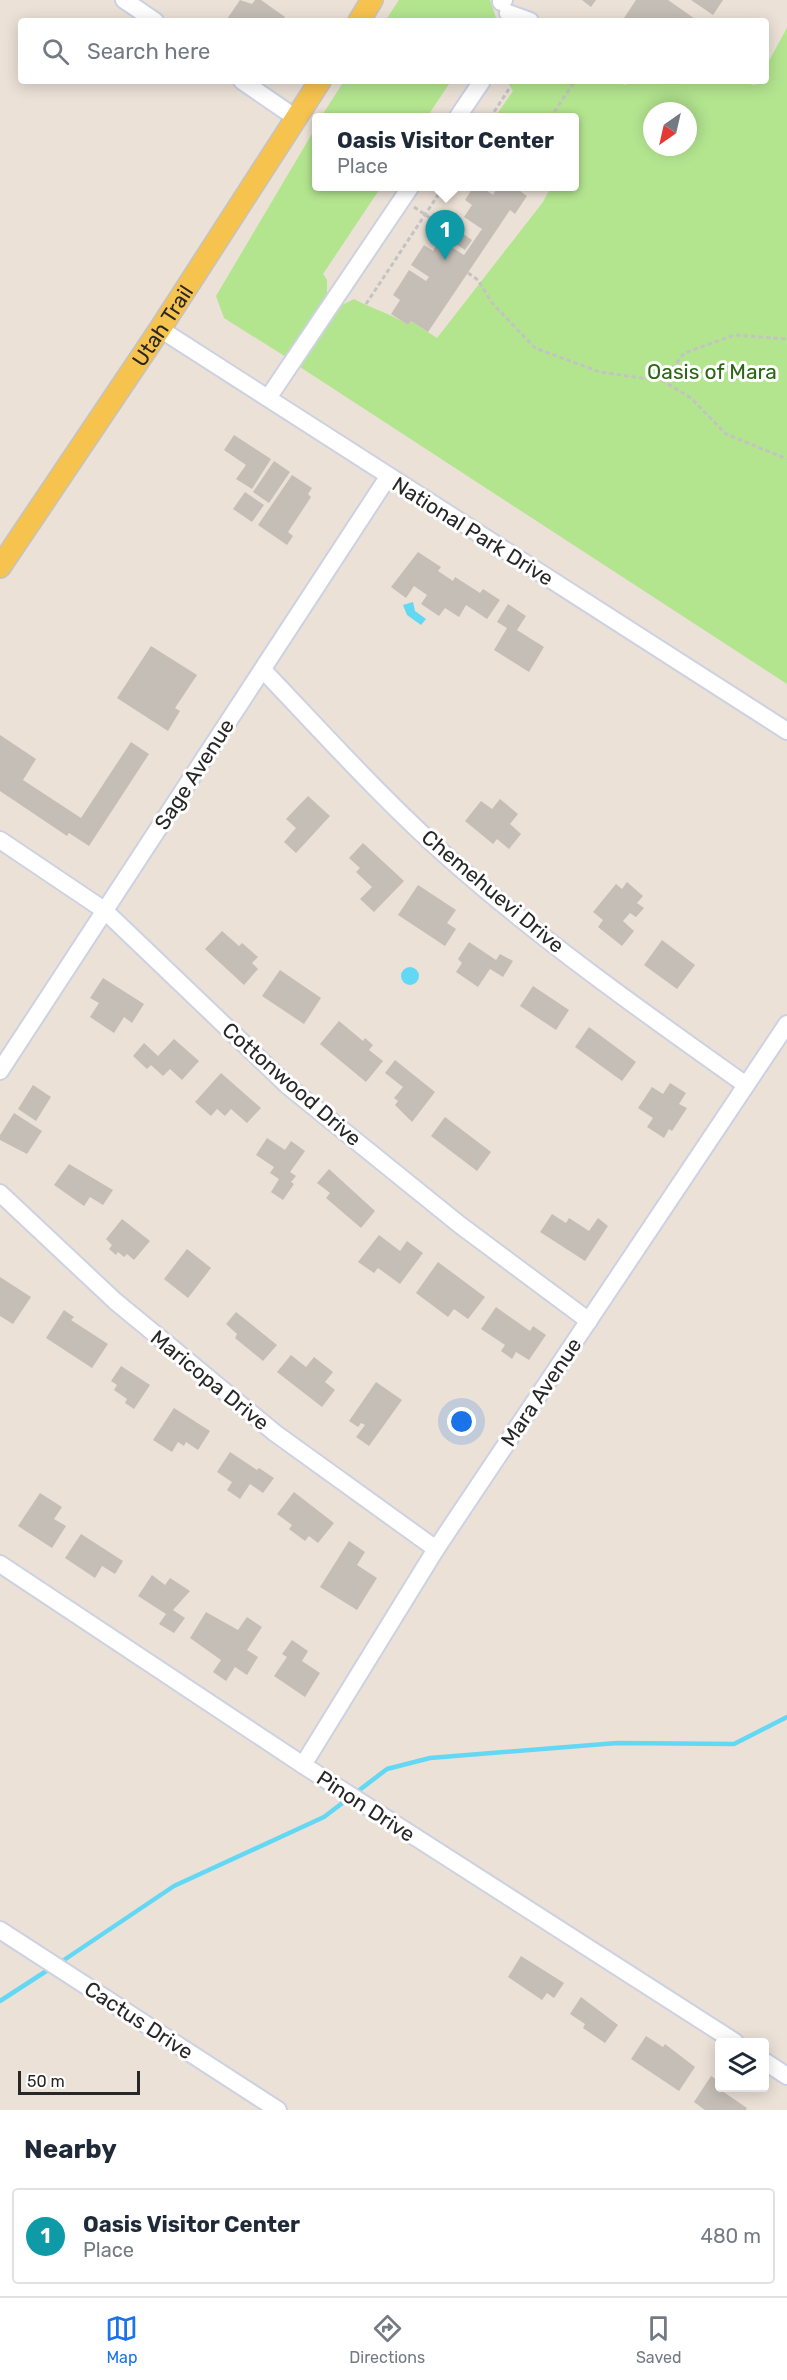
<!DOCTYPE html>
<style>
:root{--surface:#fff;--page:#f6f6f7;--text:#1f2937;--muted:#747a83;--line:#e0e1e3;--accent:#1a73e8}
body{margin:0;font-family:Rubik,sans-serif;background:var(--page);color:var(--text)}
.controls{position:absolute;right:18px;bottom:18px;display:grid;overflow:hidden;border-radius:6px;box-shadow:0 3px 15px #0003}
.controls button{width:54px;height:54px;display:grid;place-items:center;padding:0;border:0;border-bottom:2px solid var(--line);background:var(--surface);color:var(--text);font:30px sans-serif}
.compass{position:absolute;left:643px;top:102px;width:54px;height:54px;border-radius:50%;background:var(--surface);box-shadow:0 3px 15px #0003;rotate:214deg}
.scale{position:absolute;left:18px;bottom:15px;width:122px;box-sizing:border-box;padding-left:6px;border:3px solid #272727;border-top:0;font-size:16px;line-height:21px;white-space:nowrap;color:#272727;-webkit-text-stroke:4px #fff;paint-order:stroke}
.you{position:absolute;left:462px;top:1422px;width:21px;height:21px;margin:-15px;border:4px solid #fff;border-radius:50%;background:#1a73e8;box-shadow:0 0 0 9px #1a73e833}
.badge{display:grid;place-items:center;width:39px;height:39px;border-radius:50%;background:var(--accent);color:#fff;font-size:20px;font-weight:700}
.pin{position:absolute;translate:-50% -50px;filter:drop-shadow(0 2px 3px #0008)}
.pin::after{content:'';position:absolute;top:32px;width:21px;height:18px;background:inherit;clip-path:polygon(0 0,100% 0,50% 100%)}
.popup{position:absolute;left:312px;top:113px;width:267px;height:78px;box-sizing:border-box;display:grid;place-content:center;border-radius:6px;background:var(--surface);filter:drop-shadow(0 2px 4px #0005);font-size:20px;white-space:nowrap;color:var(--muted)}
.popup b{font-size:22px;color:var(--text)}
.popup::after{content:'';position:absolute;left:50%;top:100%;margin-left:-12px;border:12px solid transparent;border-top-color:var(--surface)}
.list{margin:0;padding:0;list-style:none}
h2{display:flex;justify-content:space-between;align-items:center;height:78px;margin:0;padding:0 24px;font-size:26px}
h2 small{font-size:20px;font-weight:400;color:var(--muted)}
.list li{display:grid;grid-template-columns:39px 1fr auto;gap:18px;align-items:center;box-sizing:border-box;height:96px;margin:0 12px 12px;padding:0 12px;border:2px solid var(--line);border-radius:6px}
.list b{display:block;font-size:22px;white-space:nowrap}
.list p{margin:0;font-size:20px;white-space:nowrap;color:var(--muted)}
.list em{font-size:20px;font-style:normal;color:var(--muted)}
.icon{flex:none;width:33px;height:33px;fill:none;stroke:currentColor;stroke-width:2;stroke-linecap:round;stroke-linejoin:round}
.map{position:relative;flex:none;width:787px;height:2110px;overflow:hidden}
.search{position:absolute;background:var(--surface);box-shadow:0 3px 15px #0003;left:18px;right:18px;top:18px;height:66px;display:flex;align-items:center;gap:15px;box-sizing:border-box;padding:0 21px;border-radius:6px;color:var(--muted);font-size:22px}
.sheet{height:186px;background:var(--surface)}
nav{display:flex;justify-content:space-around;align-items:center;box-sizing:border-box;height:84px;border-top:2px solid var(--line);background:var(--surface);font-size:16px;color:var(--muted)}
nav a{display:grid;justify-items:center;gap:3px}
nav .on{color:var(--accent)}
.map>svg:first-child{display:block}
</style>
<div class="map">
<svg width="787" height="2110" viewBox="0 0 787 2110">
<rect width="100%" height="100%" fill="#ebe1d7"/>
<!-- green -->
<g fill="#b3e58f" fill-rule="evenodd">
<polygon points="399,0 490,0 497,21 385,21"/>
<path d="M787,28V684L300,367L342,305L354,299C372,309 390,313 408,325L411,321L437,338L543,202L551,187L574,186V118L495,117L513,91L507,81H619L625,85L633,81H734L755,85L758,81H766V66ZM652,111H688V147H652Z"/>
<polygon points="344,81 451,81 427,117 321,117"/>
<polygon points="316,127 316,186 381,187 323,274 327,280 327,294 286,357 224,318 216,296"/>
</g>
<!-- water -->
<g fill="#62d8f4">
<polygon points="413,602 415,611 426,619 421,625 407,615 403,605"/>
<circle cx="410" cy="976" r="9"/>
</g>
<g fill="none" stroke-linecap="round" stroke-linejoin="round">
<!-- stream -->
<g stroke="#62d8f4" stroke-width="4.5">
<polyline points="58,1964 174,1886 324,1817 387,1769 430,1758 617,1743 734,1744 787,1717"/>
<polyline points="0,2001 51,1968"/>
</g>
</g>
<!-- building -->
<g fill="#c5beb7">
<polygon points="240,0 252,4 255,0 261,0 285,17 282,21 229,21 227,19"/>
<polygon points="582,0 596,0 591,7"/>
<polygon points="636,0 668,0 698,21 622,21"/>
<polygon points="691,0 723,0 713,15"/>
<polygon points="474,186 480,186 493,195 498,186 513,186 527,196 515,214 510,210 428,332 411,321 408,325 391,314 400,300 393,295 409,270 426,281 429,277 411,265 424,245 433,251 449,224 472,240 465,250 454,243 451,247 464,255 482,229 464,217 472,205 465,200"/>
<polygon points="234,435 271,459 252,489 236,479 246,465 224,450"/>
<polygon points="274,461 290,472 269,503 253,492"/>
<polygon points="292,475 312,488 308,494 311,497 288,532 293,536 287,545 258,525"/>
<polygon points="245,492 264,505 252,522 233,509"/>
<polygon points="418,552 441,567 438,571 453,581 455,577 480,593 483,589 500,600 487,619 466,605 459,617 445,608 439,616 421,604 427,595 414,586 406,598 391,587"/>
<polygon points="508,604 526,616 517,630 544,647 529,672 494,650 507,628 497,622"/>
<polygon points="151,646 197,675 175,708 180,711 168,731 117,698"/>
<polygon points="0,735 36,759 23,780 81,818 131,742 149,754 89,846 69,833 67,836 0,791"/>
<polygon points="308,796 330,816 296,853 284,842 296,828 286,819"/>
<polygon points="500,799 518,814 510,824 521,834 509,849 497,839 493,844 465,821 481,801 492,809"/>
<polygon points="363,843 404,881 374,912 360,899 372,887 356,872 360,868 349,858"/>
<polygon points="627,882 643,896 637,903 644,908 636,917 630,913 623,921 634,931 622,946 598,927 603,920 593,912 616,884 622,889"/>
<polygon points="418,885 456,910 447,923 456,929 445,946 398,915"/>
<polygon points="222,931 239,946 242,943 258,957 252,963 258,969 244,985 205,949"/>
<polygon points="662,940 695,965 677,989 644,965"/>
<polygon points="469,942 496,960 500,954 513,961 503,977 490,969 478,987 456,972 462,963 458,959"/>
<polygon points="280,970 321,998 304,1024 262,996"/>
<polygon points="103,978 144,1004 132,1023 124,1017 114,1033 90,1017 99,1003 90,998"/>
<polygon points="533,986 569,1010 556,1030 520,1006"/>
<polygon points="339,1021 363,1041 365,1038 373,1045 369,1050 383,1061 366,1082 320,1044"/>
<polygon points="589,1027 636,1062 622,1081 575,1047"/>
<polygon points="174,1039 199,1061 182,1080 170,1069 163,1076 151,1065 147,1069 133,1056 144,1043 158,1056"/>
<polygon points="395,1060 435,1092 412,1122 395,1105 398,1101 394,1098 403,1087 385,1073"/>
<polygon points="221,1073 261,1108 247,1123 231,1109 225,1116 217,1109 211,1116 195,1102"/>
<polygon points="670,1083 686,1093 679,1104 687,1108 672,1131 669,1129 664,1138 647,1127 653,1118 638,1108 652,1087 663,1094"/>
<polygon points="33,1085 51,1097 36,1121 18,1109"/>
<polygon points="14,1113 42,1131 27,1154 0,1140 0,1135"/>
<polygon points="445,1117 491,1152 477,1171 431,1136"/>
<polygon points="267,1138 285,1150 291,1141 305,1151 290,1172 296,1176 291,1182 294,1184 283,1200 271,1192 279,1179 270,1173 274,1167 256,1155"/>
<polygon points="69,1164 113,1190 103,1205 90,1197 84,1206 54,1185"/>
<polygon points="329,1169 375,1211 361,1228 326,1198 330,1193 317,1183"/>
<polygon points="552,1214 566,1223 569,1218 589,1231 598,1218 608,1226 585,1261 540,1232"/>
<polygon points="122,1219 150,1241 134,1260 127,1254 124,1257 118,1252 116,1255 109,1249 112,1245 106,1239"/>
<polygon points="379,1235 400,1251 407,1241 423,1253 400,1284 378,1268 374,1273 358,1262"/>
<polygon points="187,1249 211,1268 188,1298 164,1279"/>
<polygon points="438,1262 485,1297 468,1319 454,1309 448,1317 416,1293"/>
<polygon points="0,1277 31,1297 13,1324 0,1316"/>
<polygon points="496,1307 530,1331 533,1326 546,1335 529,1360 516,1352 512,1359 501,1351 505,1345 481,1329"/>
<polygon points="64,1310 74,1317 71,1320 108,1344 92,1368 46,1338"/>
<polygon points="236,1312 277,1345 263,1361 235,1338 237,1334 226,1324"/>
<polygon points="291,1355 306,1367 314,1357 333,1372 325,1382 335,1390 322,1407 277,1372"/>
<polygon points="121,1366 150,1385 134,1409 125,1403 127,1399 114,1390 117,1385 111,1381"/>
<polygon points="376,1382 402,1400 369,1446 356,1437 365,1425 361,1423 358,1427 349,1421"/>
<polygon points="174,1408 210,1431 198,1450 186,1442 184,1446 178,1442 172,1452 153,1440"/>
<polygon points="230,1452 257,1470 259,1468 274,1478 263,1493 250,1484 240,1499 227,1490 232,1482 217,1472"/>
<polygon points="294,1492 334,1523 318,1543 309,1536 305,1541 289,1529 292,1525 277,1514"/>
<polygon points="40,1493 62,1507 54,1519 66,1526 52,1548 18,1526"/>
<polygon points="81,1534 123,1561 115,1574 102,1566 95,1578 65,1558"/>
<polygon points="349,1541 365,1552 357,1565 377,1578 357,1610 320,1587"/>
<polygon points="152,1575 165,1585 170,1578 190,1591 173,1610 185,1618 174,1633 159,1624 166,1614 138,1596"/>
<polygon points="206,1612 238,1630 247,1617 262,1627 247,1650 258,1657 247,1675 235,1667 226,1681 213,1672 221,1660 190,1638"/>
<polygon points="292,1640 308,1651 302,1661 320,1673 305,1697 274,1676 287,1657 282,1654"/>
<polygon points="521,1956 564,1983 554,1998 547,1993 542,2000 508,1977"/>
<polygon points="581,1997 618,2025 605,2043 583,2028 585,2024 570,2014"/>
<polygon points="646,2036 663,2047 665,2044 695,2067 679,2091 631,2059"/>
<polygon points="711,2076 720,2082 720,2088 725,2088 722,2091 747,2108 746,2110 705,2110 694,2102"/>
</g>
<g fill="none" stroke-linecap="round" stroke-linejoin="round">
<defs>
<g id="minor">
<polyline points="124,0 155,21"/>
<polyline points="501,2 504,0"/>
<polyline points="508,13 530,21"/>
<polyline points="242,81 296,118"/>
<polyline points="457,118 482,81"/>
<polyline points="160,329 787,731"/>
<polyline points="268,398 411,186"/>
<path d="M263,670C325,735 385,802 452,861C545,943 646,1014 746,1085"/>
<polyline points="0,840 104,910 288,1086 460,1225 589,1321"/>
<polyline points="0,1071 388,477"/>
<polyline points="0,1193 115,1301 275,1433 436,1549"/>
<polyline points="0,1564 303,1765 735,2042"/>
<polyline points="303,1765 436,1549 787,1024"/>
<polyline points="0,1930 278,2110"/>
<polyline points="764,2061 787,2076"/>
</g>
<g id="major">
<polyline points="359,21 372,0"/>
<path id="s1" d="M0,567L160,329L320,81"/>
</g>
</defs>
<!-- minor casing -->
<use href="#minor" stroke="#ccd2e1" stroke-width="20"/>
<!-- major casing -->
<use href="#major" stroke="#c3c3c3" stroke-width="24"/>
<!-- path -->
<g stroke="#c3c3c3" stroke-width="3" stroke-dasharray="4.5 3" stroke-linecap="butt">
<polyline points="490,118 509,89"/>
<polyline points="550,118 575,81"/>
<polyline points="414,207 442,226"/>
<polyline points="468,273 478,280 492,303 535,348 600,372 663,381 691,398 726,434 787,459"/>
<polyline points="366,304 444,186"/>
<polyline points="663,381 684,353 735,335 787,339"/>
</g>
<!-- minor -->
<use href="#minor" stroke="#fff" stroke-width="16"/>
<!-- major -->
<use href="#major" stroke="#f7c34f" stroke-width="21"/>
</g>
<g text-anchor="middle" dominant-baseline="central" stroke-width="6" stroke-linejoin="round" paint-order="stroke">
<!-- street labels -->
<g font-size="21" fill="#272727" stroke="#fff">
<text stroke="none"><textPath href="#s1" startOffset="291">Utah Trail</textPath></text>
<text transform="translate(473 531) rotate(32)">National Park Drive</text>
<text transform="translate(194 774) rotate(-57)">Sage Avenue</text>
<text transform="translate(493 891) rotate(40)">Chemehuevi Drive</text>
<text transform="translate(292 1084) rotate(41)">Cottonwood Drive</text>
<text transform="translate(210 1380) rotate(39)">Maricopa Drive</text>
<text transform="translate(541 1392) rotate(-56)">Mara Avenue</text>
<text transform="translate(366 1806) rotate(33)">Pinon Drive</text>
<text transform="translate(139 2020) rotate(33)">Cactus Drive</text>
</g>
<!-- park labels -->
<g font-size="21" fill="#2c6515" stroke="#fff">
<text x="712" y="371">Oasis of Mara</text>
</g>
</g>
</svg>
<div class="controls">
<button><svg class="icon" aria-label="layers" viewBox="0 0 24 24"><path d="M12 4l9 5-9 5-9-5zM3 14l9 5 9-5"/></svg></button>
</div>
<svg class="compass" viewBox="-18 -18 36 36"><path d="M0-13l5 13h-10z" fill="#e53935"/><path d="M0 13l5-13h-10z" fill="#747a83"/></svg>
<div class="scale">50 m</div>
<div class="you"></div>
<div class="pin badge" style="left:445px;top:260px;background:#0f9aa8">1</div>
<div class="popup"><b>Oasis Visitor Center</b>Place</div>
<div class="search"><svg class="icon" aria-label="search" viewBox="0 0 24 24"><circle cx="10" cy="10" r="6"/><path d="M15 15l6 6"/></svg>Search here</div>
</div>
<section class="sheet">
<h2>Nearby<small></small></h2>
<ul class="list">
<li><span class="badge" style="background:#0f9aa8">1</span><div><b>Oasis Visitor Center</b><p>Place</p></div><em>480 m</em></li>
</ul>
</section>
<nav>
<a class="on"><svg class="icon" aria-label="map" viewBox="0 0 24 24"><path d="M3 6l6-2 6 2 6-2v14l-6 2-6-2-6 2zM9 4v14M15 6v14"/></svg>Map</a>
<a><svg class="icon" aria-label="directions" viewBox="0 0 24 24"><path d="M12 3l9 9-9 9-9-9zM9 14v-3h6M13 9l2 2-2 2"/></svg>Directions</a>
<a><svg class="icon" aria-label="saved" viewBox="0 0 24 24"><path d="M7 4h10v16l-5-4-5 4z"/></svg>Saved</a>
</nav>
